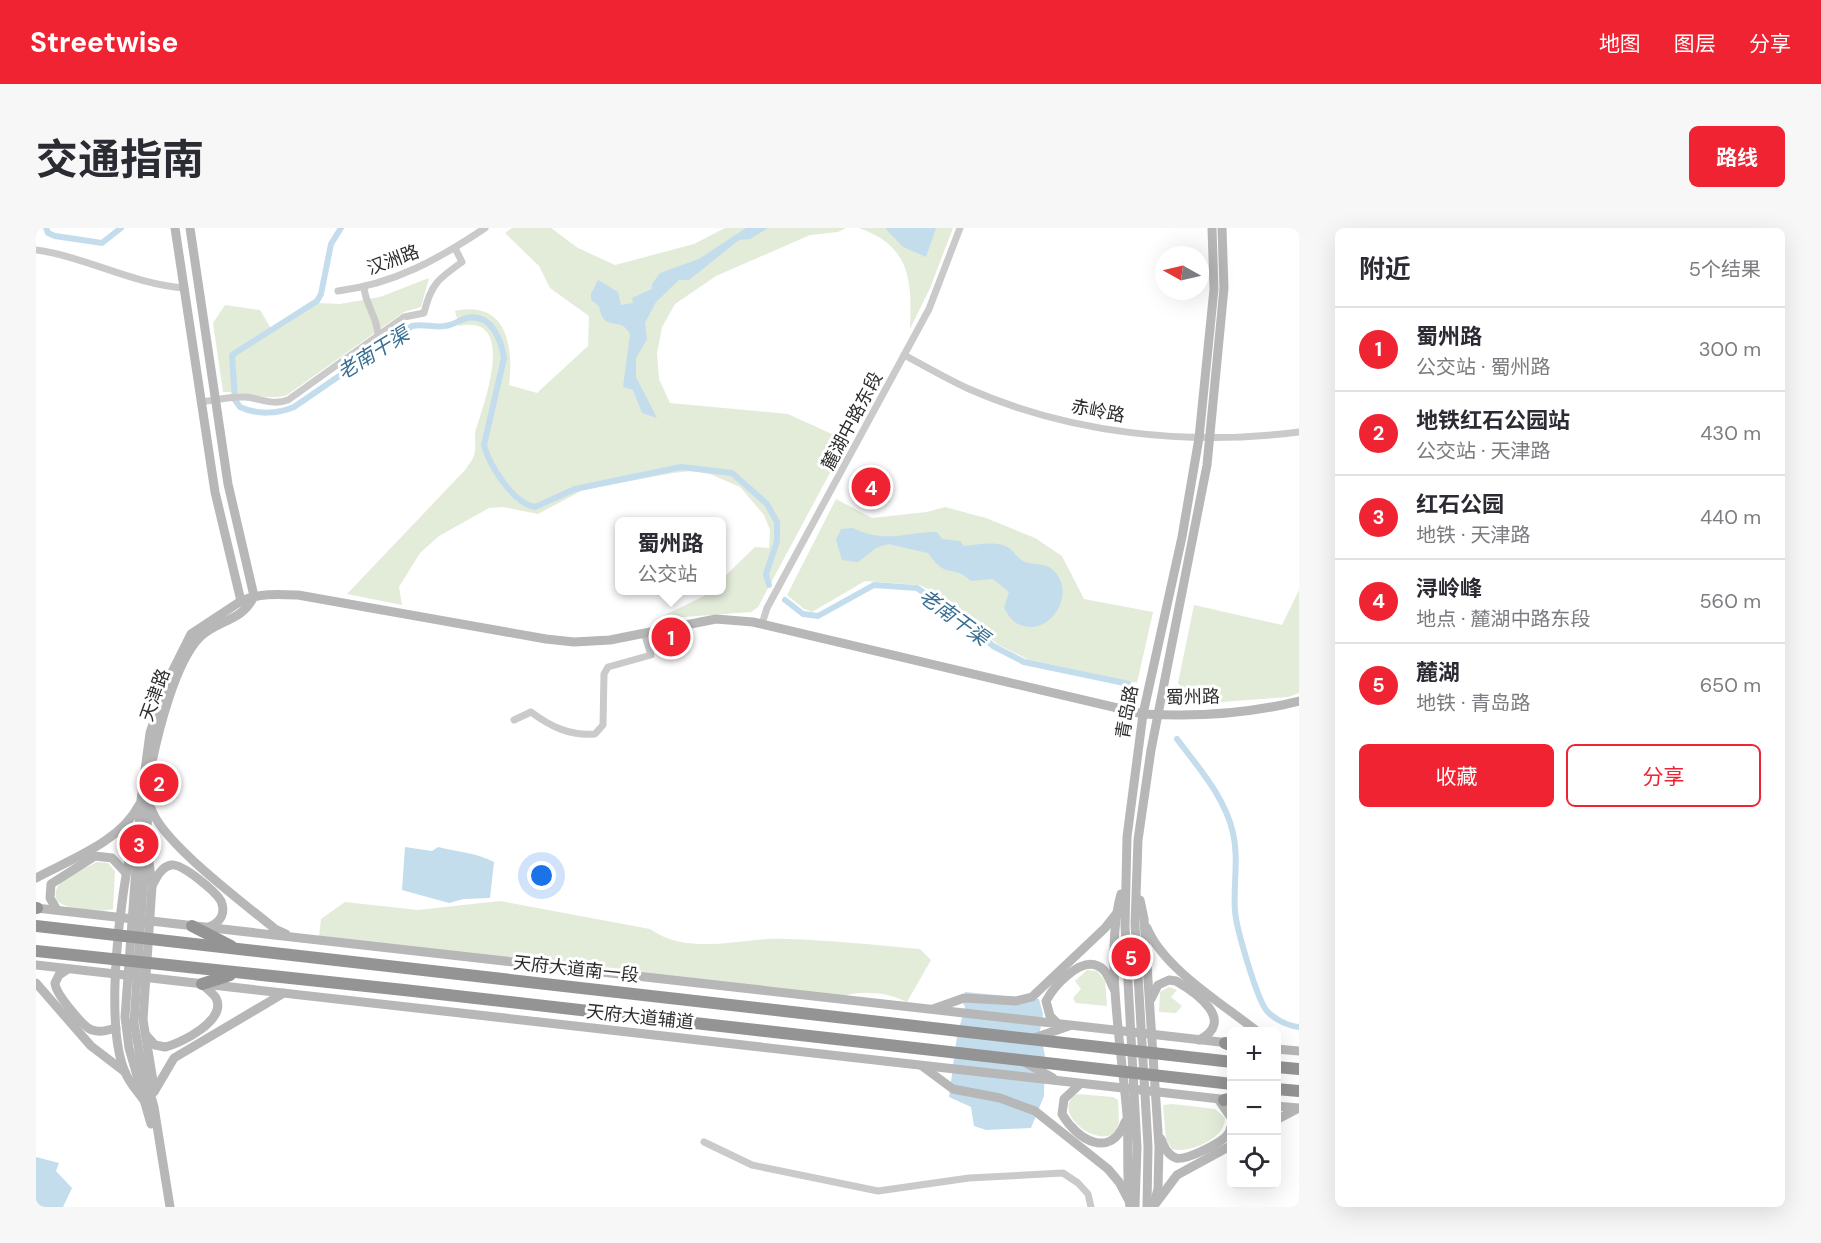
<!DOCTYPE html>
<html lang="zh">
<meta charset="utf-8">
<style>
:root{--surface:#fff;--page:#f7f7f7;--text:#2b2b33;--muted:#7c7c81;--line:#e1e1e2;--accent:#ef2332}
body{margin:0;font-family:"DM Sans","Noto Sans SC",sans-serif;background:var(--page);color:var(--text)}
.controls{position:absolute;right:18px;bottom:18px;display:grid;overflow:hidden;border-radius:9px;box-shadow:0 6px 24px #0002}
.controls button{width:54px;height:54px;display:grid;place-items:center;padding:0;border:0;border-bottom:2px solid var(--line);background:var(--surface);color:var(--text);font:30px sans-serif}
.compass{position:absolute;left:1119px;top:18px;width:54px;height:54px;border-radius:50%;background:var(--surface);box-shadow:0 6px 24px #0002;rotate:278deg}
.you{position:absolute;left:506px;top:648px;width:21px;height:21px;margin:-15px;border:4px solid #fff;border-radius:50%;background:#1a73e8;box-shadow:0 0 0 9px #1a73e833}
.badge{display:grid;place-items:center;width:39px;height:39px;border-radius:50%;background:var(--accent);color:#fff;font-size:20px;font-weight:700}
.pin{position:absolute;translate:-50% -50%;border:3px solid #fff;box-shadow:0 2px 6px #0006}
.popup{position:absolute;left:579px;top:289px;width:111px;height:78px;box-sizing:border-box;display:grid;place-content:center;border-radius:9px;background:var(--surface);filter:drop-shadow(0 2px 4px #0005);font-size:20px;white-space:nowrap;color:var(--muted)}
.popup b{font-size:22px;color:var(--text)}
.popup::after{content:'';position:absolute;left:50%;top:100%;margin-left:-12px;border:12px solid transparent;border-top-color:var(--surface)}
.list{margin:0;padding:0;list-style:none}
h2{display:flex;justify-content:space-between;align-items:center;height:78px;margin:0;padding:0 24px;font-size:26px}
h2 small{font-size:20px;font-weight:400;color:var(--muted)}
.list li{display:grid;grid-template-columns:39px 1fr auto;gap:18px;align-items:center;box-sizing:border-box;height:84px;padding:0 24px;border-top:2px solid var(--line)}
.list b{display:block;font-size:22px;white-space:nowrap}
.list p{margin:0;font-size:20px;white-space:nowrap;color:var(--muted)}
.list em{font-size:20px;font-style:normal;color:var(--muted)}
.actions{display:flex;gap:12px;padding:18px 24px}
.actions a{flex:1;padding:14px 0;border:2px solid var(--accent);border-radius:9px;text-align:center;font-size:21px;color:var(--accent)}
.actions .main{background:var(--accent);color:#fff}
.icon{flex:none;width:33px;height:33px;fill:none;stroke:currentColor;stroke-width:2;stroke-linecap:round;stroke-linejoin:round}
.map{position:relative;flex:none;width:1263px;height:979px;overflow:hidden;border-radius:9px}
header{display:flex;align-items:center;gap:36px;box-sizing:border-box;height:84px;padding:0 30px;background:var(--accent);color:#fff}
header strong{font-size:28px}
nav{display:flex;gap:33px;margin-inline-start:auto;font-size:21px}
.intro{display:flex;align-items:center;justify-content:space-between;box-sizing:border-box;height:144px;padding:0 36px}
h1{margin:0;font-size:42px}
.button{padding:15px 27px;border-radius:9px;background:var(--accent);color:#fff;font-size:21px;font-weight:700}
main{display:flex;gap:36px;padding:0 36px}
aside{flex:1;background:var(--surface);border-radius:9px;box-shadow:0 6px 24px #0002}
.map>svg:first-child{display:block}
</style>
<header>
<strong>Streetwise</strong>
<nav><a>地图</a><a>图层</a><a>分享</a></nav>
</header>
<div class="intro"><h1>交通指南</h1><a class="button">路线</a></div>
<main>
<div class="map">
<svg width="1263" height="979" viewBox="0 0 1263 979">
<rect width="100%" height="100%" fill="#fff"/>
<!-- green -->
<g fill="#e3ebd9">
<path d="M476,0H515L542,20L579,37L658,16L689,0H810L802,4L774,7L680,48L639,76L626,99L621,125L623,151L634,175L752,186L811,213L722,379L715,384L621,391L668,368L674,363L686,362V351L719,319L733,320L734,302L728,287L704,259L674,246L655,243L637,245L547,262L502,286L467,279L453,280L403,308L384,325L363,359L366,377L311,366L430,241C433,236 438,230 439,224C440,216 438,209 440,201C449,173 481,85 423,98L419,83C470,72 478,117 473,157L501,165L552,118L553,88L514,60L503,38L469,5Z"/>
<path d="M823,0H917L894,60L874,101C876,53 875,18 823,0Z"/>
<path d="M393,50L385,79L368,84L251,167C235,173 206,164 187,164L177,95L189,77L224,82L237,104L282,75L304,76L344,69Z"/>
<polygon points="800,271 836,290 891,284 909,279 950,290 999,310 1026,328 1048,371 1117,384 1101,455 993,432 961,416 899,364 883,357 829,353 776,384 768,381 751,367"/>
<polygon points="1263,362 1263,465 1252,469 1158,476 1142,455 1158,377 1246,397"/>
<path d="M61,634L72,635L79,643L77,681C62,685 33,682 21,673C12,652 47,642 61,634Z"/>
<path d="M464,673L614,701C653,729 705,709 749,711C794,712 839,717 884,721L895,732L871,774C852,764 827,762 806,768L283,709L285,691L309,674L382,682Z"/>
<polygon points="1051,742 1061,743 1069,753 1071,778 1040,775 1037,770 1045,761 1039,753"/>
<polygon points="1133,759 1141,762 1135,769 1146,778 1140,785 1123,784 1124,764"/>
<path d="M1041,866L1077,869L1082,872L1083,895L1079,905C1057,920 1014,881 1041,866Z"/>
<path d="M1137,876L1179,881L1189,890C1190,910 1153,926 1136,921L1130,911L1127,877Z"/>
</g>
<!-- water -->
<g fill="#c3dded">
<path d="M710,0H732L714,11L703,12L653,52H643L620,74L609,95L611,111L600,130V149L621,190L606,185L597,162L587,159L594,106C584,86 568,107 563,78L555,72V66L562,52L582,64L585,77L597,75L596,70L616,61V56L624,45L663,31Z"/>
<polygon points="849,0 900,0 890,29 867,19"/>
<path d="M817,300C850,316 868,304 901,304L906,311L924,313L928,318C941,317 961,312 973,320C978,324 982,330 987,333C997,338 1009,334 1017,342C1043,366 1011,413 980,395C975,392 971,385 968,380L973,364L957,351L935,353C916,335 911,353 892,325L852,316L840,320L822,334L806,332L800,312L805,301Z"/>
<path d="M369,619L396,623L402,619C422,624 441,625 458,634L454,670L428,671L413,675L366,662Z"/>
<polygon points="929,764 1003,771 1007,786 1004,803 1009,828 1008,868 995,900 950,902 938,898 935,879 913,869 921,808 929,779 927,775"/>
<polygon points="0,929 23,935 20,943 36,960 27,979 0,979"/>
</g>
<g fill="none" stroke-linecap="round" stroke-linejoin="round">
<!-- canal -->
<g stroke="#c3dded" stroke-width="6">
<polyline points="10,0 12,5 19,8 66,15 85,0"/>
<path d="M305,0L295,16L285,66L281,73L196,127L199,172L204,179C221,187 241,186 258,179L376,98C387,95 398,100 409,98C417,97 424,92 431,90C455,85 465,111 468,130L448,217C453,237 477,275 499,279L539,261L645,239L696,245L731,276L741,294V313L730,346L733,357"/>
<polyline points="749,372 767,386 782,388 838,357 881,360 934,397 957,418 988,434 1093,456"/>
<path d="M1141,511C1162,539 1189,569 1197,605C1203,631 1197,656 1199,683C1200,699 1221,772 1231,783C1238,791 1252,798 1263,799"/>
</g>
<!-- street -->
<g stroke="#cacaca" stroke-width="7">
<path d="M0,22C51,29 96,56 148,60"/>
<path d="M328,59C329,77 342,89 342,108"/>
<path d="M302,63C358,56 403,31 449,0"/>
<path d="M868,127C889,138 911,151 933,161C1035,206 1153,218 1263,204"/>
<path d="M165,174C180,172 194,168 209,169C224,170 236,178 252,172L368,89L388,85C395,56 402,51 426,34L419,20"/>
<polyline points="726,396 731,380 893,81 924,0"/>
<path d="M478,492L495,484C515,499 534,508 559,506L567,497L568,446L572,439L615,427L608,405"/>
<polyline points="668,914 716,937 842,963 933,950 1027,945 1042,955 1052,966 1055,979"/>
</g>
<!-- secondary -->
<g stroke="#b7b7b7" stroke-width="9">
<path d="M205,373C224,365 241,366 262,367L510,411L538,414L574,412L680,391L717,394L1107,486C1159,489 1212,486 1263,473"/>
<path d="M115,580C125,614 209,676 239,701L250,706"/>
<path d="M97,614C84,665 68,796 89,844C93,854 101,863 107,871"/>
<polyline points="113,634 116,658 107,792 118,859"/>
<path d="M0,650C35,631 84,614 103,577"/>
<path d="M116,658C120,650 125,639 135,637C146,635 179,663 185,673C190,685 185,694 173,699"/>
<path d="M1085,666C1068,727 1086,822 1091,887C1093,917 1090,949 1094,979"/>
<polyline points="1104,672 1108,691 1123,919 1122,961 1117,979"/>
<polyline points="0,680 1193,815"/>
<polyline points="21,682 14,670 15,656 59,628 76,630 90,645"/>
<path d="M1111,700C1128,741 1187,776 1222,804"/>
<polyline points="0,737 1193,872"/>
<path d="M32,741L23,747L19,755C19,765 47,799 56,802C65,805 72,802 80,800"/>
<polyline points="0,755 55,818 89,844"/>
<path d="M1115,771L1122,757L1133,752L1140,753C1161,765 1200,793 1163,812"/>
<polyline points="897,781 928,770 980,773 996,769 1069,700 1080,686"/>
<path d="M1022,796L1014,788L1010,773C1018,758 1044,729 1062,738C1071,741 1074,754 1078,761"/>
<path d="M109,806L119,817L129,819C146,815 191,792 180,770C177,765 170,760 166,756"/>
<polyline points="998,810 1033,798"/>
<polyline points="1240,821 1263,823"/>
<polyline points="990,835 1017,850"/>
<polyline points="886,838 917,861 964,870 999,883 1072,941 1083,954 1093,973"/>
<path d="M1044,856L1028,871L1026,886C1041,912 1075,932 1089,894"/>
<polyline points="118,864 138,830 248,765"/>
<polyline points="1182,871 1196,891"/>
<polyline points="1240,878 1262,880"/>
<polyline points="1240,892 1263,880"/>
<polyline points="115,896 93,820 89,789 105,572 114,505 132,452 155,406 205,373 179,264 139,0"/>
<path d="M1125,911C1128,918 1131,927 1140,930C1149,933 1186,915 1192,906C1193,906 1195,898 1196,897"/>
<polyline points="1120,975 1141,947 1196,917"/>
<path d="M134,979L118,879L105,833L98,795L115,539C122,504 139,434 164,409C183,391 206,394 218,368L192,256L154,0"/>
<polyline points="1099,979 1101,919 1089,698 1091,609 1107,486 1146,309 1163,210 1178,61 1176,0"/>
<polyline points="1111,979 1112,918 1099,696 1102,612 1115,522 1171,237 1188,60 1186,0"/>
</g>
<!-- highway -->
<g stroke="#949494" stroke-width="12">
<polyline points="0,680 1,680"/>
<polyline points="0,698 1196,834"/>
<polyline points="156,698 195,718"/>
<polyline points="0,723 368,762 1196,856"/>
<polyline points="166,756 194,747"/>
<polyline points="1189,815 1196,818"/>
<polyline points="1240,839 1263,841"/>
<polyline points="1240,861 1263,863"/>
<polyline points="1188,872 1196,870"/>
</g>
</g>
<g text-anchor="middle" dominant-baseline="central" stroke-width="6" stroke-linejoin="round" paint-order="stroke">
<!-- street labels -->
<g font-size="18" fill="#2d2d2d" stroke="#fff">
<text transform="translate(357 32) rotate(-20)">汉洲路</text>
<text transform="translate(1062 183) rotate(11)">赤岭路</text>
<text transform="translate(816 193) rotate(-62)">麓湖中路东段</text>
<text transform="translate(119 467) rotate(-70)">天津路</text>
<text transform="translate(1157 469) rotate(-1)">蜀州路</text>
<text transform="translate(1091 484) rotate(-80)">青岛路</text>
<text transform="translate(540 741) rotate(6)">天府大道南一段</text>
<text transform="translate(604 789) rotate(6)">天府大道辅道</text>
</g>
<!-- water labels -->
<g font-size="20" font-style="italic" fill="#366f93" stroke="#fff">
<text transform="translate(337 125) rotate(-32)">老南干渠</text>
<text transform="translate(918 389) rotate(36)">老南干渠</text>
</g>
</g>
</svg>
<div class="controls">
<button>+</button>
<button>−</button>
<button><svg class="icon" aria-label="locate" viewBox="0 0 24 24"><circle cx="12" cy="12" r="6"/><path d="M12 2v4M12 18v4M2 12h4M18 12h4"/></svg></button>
</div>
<svg class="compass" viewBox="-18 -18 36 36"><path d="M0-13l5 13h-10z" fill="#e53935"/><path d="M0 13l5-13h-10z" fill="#7c7c81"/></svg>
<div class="you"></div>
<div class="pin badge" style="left:635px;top:409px">1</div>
<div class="popup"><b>蜀州路</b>公交站</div>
<div class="pin badge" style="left:123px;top:555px">2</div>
<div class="pin badge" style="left:103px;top:616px">3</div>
<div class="pin badge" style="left:835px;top:259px">4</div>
<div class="pin badge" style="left:1095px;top:729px">5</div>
</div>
<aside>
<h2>附近<small>5个结果</small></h2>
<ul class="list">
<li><span class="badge">1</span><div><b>蜀州路</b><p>公交站 · 蜀州路</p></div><em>300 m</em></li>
<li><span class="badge">2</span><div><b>地铁红石公园站</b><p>公交站 · 天津路</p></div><em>430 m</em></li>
<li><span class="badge">3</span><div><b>红石公园</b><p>地铁 · 天津路</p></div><em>440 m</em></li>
<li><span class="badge">4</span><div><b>浔岭峰</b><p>地点 · 麓湖中路东段</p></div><em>560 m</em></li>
<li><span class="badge">5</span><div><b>麓湖</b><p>地铁 · 青岛路</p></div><em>650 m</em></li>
</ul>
<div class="actions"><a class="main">收藏</a><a>分享</a></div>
</aside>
</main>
